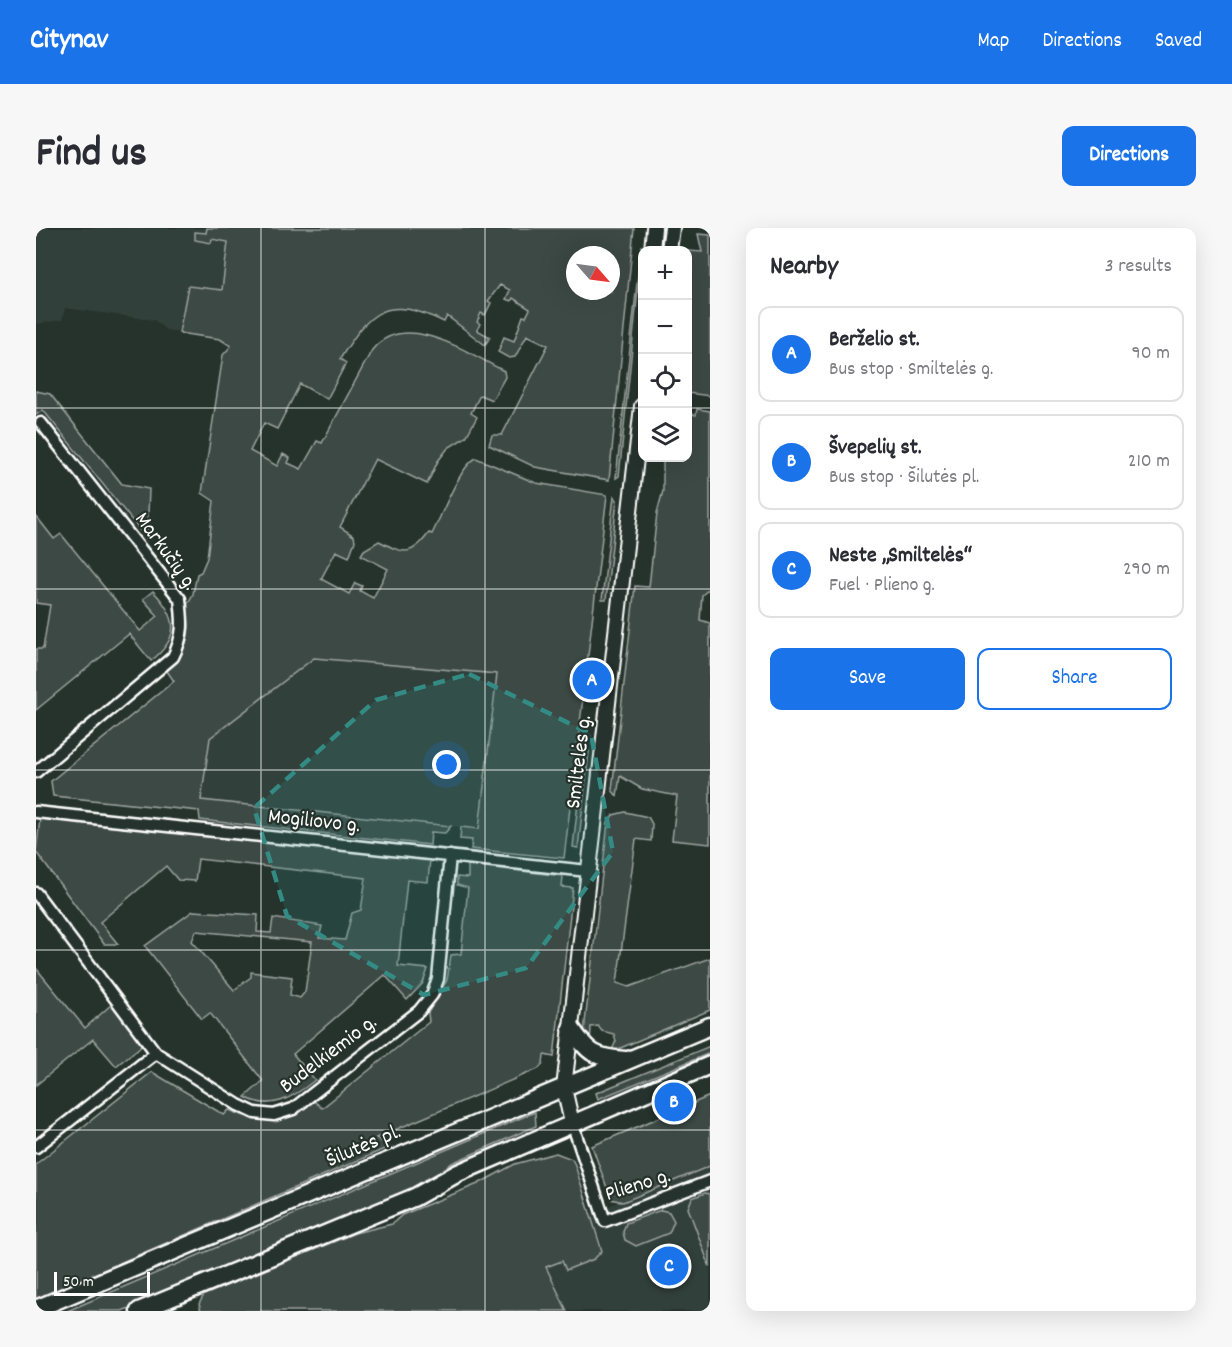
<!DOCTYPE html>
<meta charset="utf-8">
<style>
:root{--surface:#fff;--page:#f7f7f7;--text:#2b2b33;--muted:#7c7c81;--line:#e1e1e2;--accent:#1a73e8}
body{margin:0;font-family:Dekko,sans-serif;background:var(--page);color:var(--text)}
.controls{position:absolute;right:18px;top:18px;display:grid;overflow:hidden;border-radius:12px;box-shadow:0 6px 24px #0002}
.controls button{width:54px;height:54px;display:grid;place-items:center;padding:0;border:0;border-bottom:2px solid var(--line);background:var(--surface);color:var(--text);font:30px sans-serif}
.compass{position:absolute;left:530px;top:18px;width:54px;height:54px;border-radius:50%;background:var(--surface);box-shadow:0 6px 24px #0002;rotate:118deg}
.scale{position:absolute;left:18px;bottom:15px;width:96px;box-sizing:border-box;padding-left:6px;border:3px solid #fff;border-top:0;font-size:16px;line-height:21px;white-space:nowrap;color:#fff;-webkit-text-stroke:4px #26332d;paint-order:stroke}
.you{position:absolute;left:411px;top:537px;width:21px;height:21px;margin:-15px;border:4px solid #fff;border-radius:50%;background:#1a73e8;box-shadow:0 0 0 9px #1a73e833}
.badge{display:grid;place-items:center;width:39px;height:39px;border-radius:50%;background:var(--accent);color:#fff;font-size:20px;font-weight:700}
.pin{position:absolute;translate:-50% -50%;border:3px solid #fff;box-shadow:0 2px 6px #0006}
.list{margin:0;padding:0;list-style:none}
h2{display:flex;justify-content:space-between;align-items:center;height:78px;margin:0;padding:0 24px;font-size:26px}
h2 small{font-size:20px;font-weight:400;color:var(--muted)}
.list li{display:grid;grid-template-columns:39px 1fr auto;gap:18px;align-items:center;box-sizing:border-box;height:96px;margin:0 12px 12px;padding:0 12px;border:2px solid var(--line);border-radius:12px}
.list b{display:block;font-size:22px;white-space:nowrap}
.list p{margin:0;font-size:20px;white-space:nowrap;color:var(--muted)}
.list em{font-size:20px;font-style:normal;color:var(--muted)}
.actions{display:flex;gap:12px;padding:18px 24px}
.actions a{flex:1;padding:14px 0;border:2px solid var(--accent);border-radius:12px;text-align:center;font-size:21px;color:var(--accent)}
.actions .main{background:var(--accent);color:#fff}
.icon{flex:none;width:33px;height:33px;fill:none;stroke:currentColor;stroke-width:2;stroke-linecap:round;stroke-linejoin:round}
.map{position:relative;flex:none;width:674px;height:1083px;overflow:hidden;border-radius:12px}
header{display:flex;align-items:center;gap:36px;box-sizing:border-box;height:84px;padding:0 30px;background:var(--accent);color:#fff}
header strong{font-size:28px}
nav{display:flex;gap:33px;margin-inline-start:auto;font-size:21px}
.intro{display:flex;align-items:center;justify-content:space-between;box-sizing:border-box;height:144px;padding:0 36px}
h1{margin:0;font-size:42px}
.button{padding:15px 27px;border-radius:12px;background:var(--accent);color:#fff;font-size:21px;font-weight:700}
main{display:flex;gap:36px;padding:0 36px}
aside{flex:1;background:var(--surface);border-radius:12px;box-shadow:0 6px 24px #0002}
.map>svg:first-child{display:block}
</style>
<header>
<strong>Citynav</strong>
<nav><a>Map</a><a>Directions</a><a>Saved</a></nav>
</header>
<div class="intro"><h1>Find us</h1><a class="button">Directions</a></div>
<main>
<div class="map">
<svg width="674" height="1083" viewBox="0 0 674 1083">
<rect width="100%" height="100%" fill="#26332d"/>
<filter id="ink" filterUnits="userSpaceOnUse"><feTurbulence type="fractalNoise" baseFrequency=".0167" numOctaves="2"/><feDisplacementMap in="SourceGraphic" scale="12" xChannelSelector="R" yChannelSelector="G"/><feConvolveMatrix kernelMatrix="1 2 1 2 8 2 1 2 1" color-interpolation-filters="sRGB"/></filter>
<g filter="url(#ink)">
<!-- built -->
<g fill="#333f3a">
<polygon points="0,0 212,0 195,118 184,111 130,102 118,92 29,80 26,92 0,96"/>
<polygon points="278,429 462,446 443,601 165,572 174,510"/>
<polygon points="674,938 674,1083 531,1083 509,1039 526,1033 531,1042 564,1027 566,1017 554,985"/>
</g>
<!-- green -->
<g fill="#3e4944" stroke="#9ea4a2" stroke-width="1.5" fill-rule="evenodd">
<path d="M171,0H598L573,252L499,239L453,217L456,207H466L512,117L491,107L479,129L473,130L462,124L468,109L478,113L487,88L490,89L494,81L477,70L475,73L470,71L474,62L464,57L452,73L455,75L449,87L445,85L441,94L444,96L441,102L454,109L449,117L411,88L408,94C351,67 335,81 304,131L310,135L291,171L264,156L241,201L228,195L214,223L241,238L247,226L254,230L252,235L265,241L281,213L286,215L336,122C369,81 432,125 468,143L469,149L456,172L444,167L435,185L441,189L430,209L412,220L402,233L391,256L339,231L304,299L318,308L319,313L313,329L300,323L285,351L313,366L319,355L326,358L324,363L337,370L352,341L325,327L328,322L343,313C368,326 375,329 393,305L396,306C406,287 423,239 440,230L500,255L571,267L528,630L435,621L436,612L424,611L425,599L443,601L461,446L278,430L174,510L165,572L415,598L409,605L395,604L394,617L164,592L163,583L17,568L15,553L138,453L131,443C149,424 158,406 150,379L157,366L161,346L165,344L171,330L178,273L166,265L187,127L195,118L184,111L143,105L152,58L186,62L192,14L176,11L175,15L159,12V4L170,5ZM539,27H575V63H539Z"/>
<polygon points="662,6 674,7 674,168 652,165 652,23 666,24"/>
<polygon points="605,18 609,19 606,22 583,248 580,250"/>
<polygon points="0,163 14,166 86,256 113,261 111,311 7,182 0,187"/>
<polygon points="661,181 674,183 674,360 666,367 664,392 674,395 674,616 636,612 641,568 606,561 584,548 581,568 576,562 599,358 613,359 621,285 627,263 627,230 652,230 652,185 660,187"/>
<polygon points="578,268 581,272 570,372 566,372"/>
<path d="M0,288L18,311L25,306L104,403L122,388L107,371L117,363C142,389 145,409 115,433L93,406L0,482V421H7L14,377L0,375Z"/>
<polygon points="548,522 553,523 542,620 537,619"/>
<polygon points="589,584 612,589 616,596 615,613 600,611 581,755 593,759 674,730 674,782 575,824 580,813 578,806 566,803 562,798 555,799 554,818 548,812 549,795 572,594 577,587"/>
<path d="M4,591L394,631L392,654L371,652L362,738L392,741L387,755L371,772L349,747L257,826L279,852C258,869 235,884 209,869L227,853L174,785L166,791L109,718L157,683L222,687L221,704L235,705L237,690L286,698L283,710L309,712L316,685L325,682L330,650L162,631L159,653L142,652L130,638L64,694L82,716H68L0,624ZM160,703L276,714L269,764L264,770L254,767L256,749L215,744V749L198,762L156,713Z"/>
<path d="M432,637L527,648L526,659L537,660L518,829L508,827L507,836L502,841L340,910L353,919L0,1071V936L116,844L188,887L193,882C231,898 244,896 278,873L286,880L393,794L392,785L411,752L415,727L425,726L432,660L421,657V649L432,650Z"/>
<polygon points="0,740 49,800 76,776 106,813 104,819 80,838 57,811 0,857"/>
<polygon points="674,818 674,825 562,871 560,865"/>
<polygon points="674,868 674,938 587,974 575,971 556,918"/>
<polygon points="499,884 500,898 416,935 380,961 86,1083 31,1083"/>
<polygon points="520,925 536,931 539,937 566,1023 558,1031 530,1042 526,1033 510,1039 531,1083 165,1083 163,1076 168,1067 319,1005 356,996 366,987 442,956 479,936"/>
<polygon points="669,965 674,966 674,1039 652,980 656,970"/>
<polygon points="625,982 633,984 638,993 633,1005 600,1018 589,1012 587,1004 590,995"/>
</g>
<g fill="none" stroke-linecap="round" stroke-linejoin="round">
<defs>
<g id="minor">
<path d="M0,544L137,429C148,407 147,395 144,371L5,195"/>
<polyline points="0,584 552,643"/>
<polyline points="0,665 120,825 202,877 219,885 238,887 257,881 383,783 396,767 402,751 414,628"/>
<polyline points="536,895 569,993 674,953"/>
<polyline points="0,919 120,825"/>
</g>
<g id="tertiary">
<polyline points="616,22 618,0"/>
<polyline points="633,22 636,0"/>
<polyline points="536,895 528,860 606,178"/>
</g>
<g id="primary">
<path d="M535,800C552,825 559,830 589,832"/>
<polyline points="0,1081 674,798"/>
<polyline points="103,1083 379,969 422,945 674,837"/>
</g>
</defs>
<!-- minor casing -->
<use href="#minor" stroke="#fff" stroke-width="15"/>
<!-- tertiary casing -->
<use href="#tertiary" stroke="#fff" stroke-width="18"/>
<!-- primary casing -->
<use href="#primary" stroke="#fff" stroke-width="21"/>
<!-- minor -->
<use href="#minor" stroke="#26332d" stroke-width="10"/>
<!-- tertiary -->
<use href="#tertiary" stroke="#26332d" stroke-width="14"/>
<!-- primary -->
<use href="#primary" stroke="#26332d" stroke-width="16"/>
</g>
</g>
<!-- marked area -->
<path fill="#338b84" fill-opacity="0.2" stroke="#338b84" stroke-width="4.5" stroke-dasharray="12 8" stroke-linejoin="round" d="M433,446L555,506L577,624L490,740L388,767L251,688L218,580L340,472Z"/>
<!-- grid -->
<path fill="none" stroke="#fff" stroke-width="1.5" stroke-opacity="0.55" d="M225,0V1083M449,0V1083M0,180H606M652,180H674M0,361H674M0,542H674M0,722H674M0,902H674"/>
<g text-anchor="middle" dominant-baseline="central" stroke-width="4.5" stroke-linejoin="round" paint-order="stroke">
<!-- street labels -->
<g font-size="22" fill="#fff" stroke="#26332d">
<text transform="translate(129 324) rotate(54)">Markučių g.</text>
<text transform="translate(544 534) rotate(-83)">Smiltelės g.</text>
<text transform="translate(278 594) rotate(6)">Mogiliovo g.</text>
<text transform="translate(293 827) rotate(-37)">Budelkiemio g.</text>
<text transform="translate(328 919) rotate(-23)">Šilutės pl.</text>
<text transform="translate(602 958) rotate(-17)">Plieno g.</text>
</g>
</g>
</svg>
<div class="controls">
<button>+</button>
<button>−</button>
<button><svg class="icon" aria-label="locate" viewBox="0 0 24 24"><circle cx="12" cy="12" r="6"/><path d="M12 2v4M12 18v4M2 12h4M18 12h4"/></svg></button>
<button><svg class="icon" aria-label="layers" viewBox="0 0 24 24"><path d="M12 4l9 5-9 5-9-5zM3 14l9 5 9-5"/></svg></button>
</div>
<svg class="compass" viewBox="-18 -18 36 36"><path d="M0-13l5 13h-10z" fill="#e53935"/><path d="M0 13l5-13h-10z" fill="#7c7c81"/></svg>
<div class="scale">50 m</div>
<div class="you"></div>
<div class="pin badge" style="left:556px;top:452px">A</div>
<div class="pin badge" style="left:638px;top:874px">B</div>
<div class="pin badge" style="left:633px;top:1038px">C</div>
</div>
<aside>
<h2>Nearby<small>3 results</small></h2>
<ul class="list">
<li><span class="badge">A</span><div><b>Berželio st.</b><p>Bus stop · Smiltelės g.</p></div><em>90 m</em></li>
<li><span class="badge">B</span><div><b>Švepelių st.</b><p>Bus stop · Šilutės pl.</p></div><em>210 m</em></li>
<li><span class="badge">C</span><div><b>Neste „Smiltelės“</b><p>Fuel · Plieno g.</p></div><em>290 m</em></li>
</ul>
<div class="actions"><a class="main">Save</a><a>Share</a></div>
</aside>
</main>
